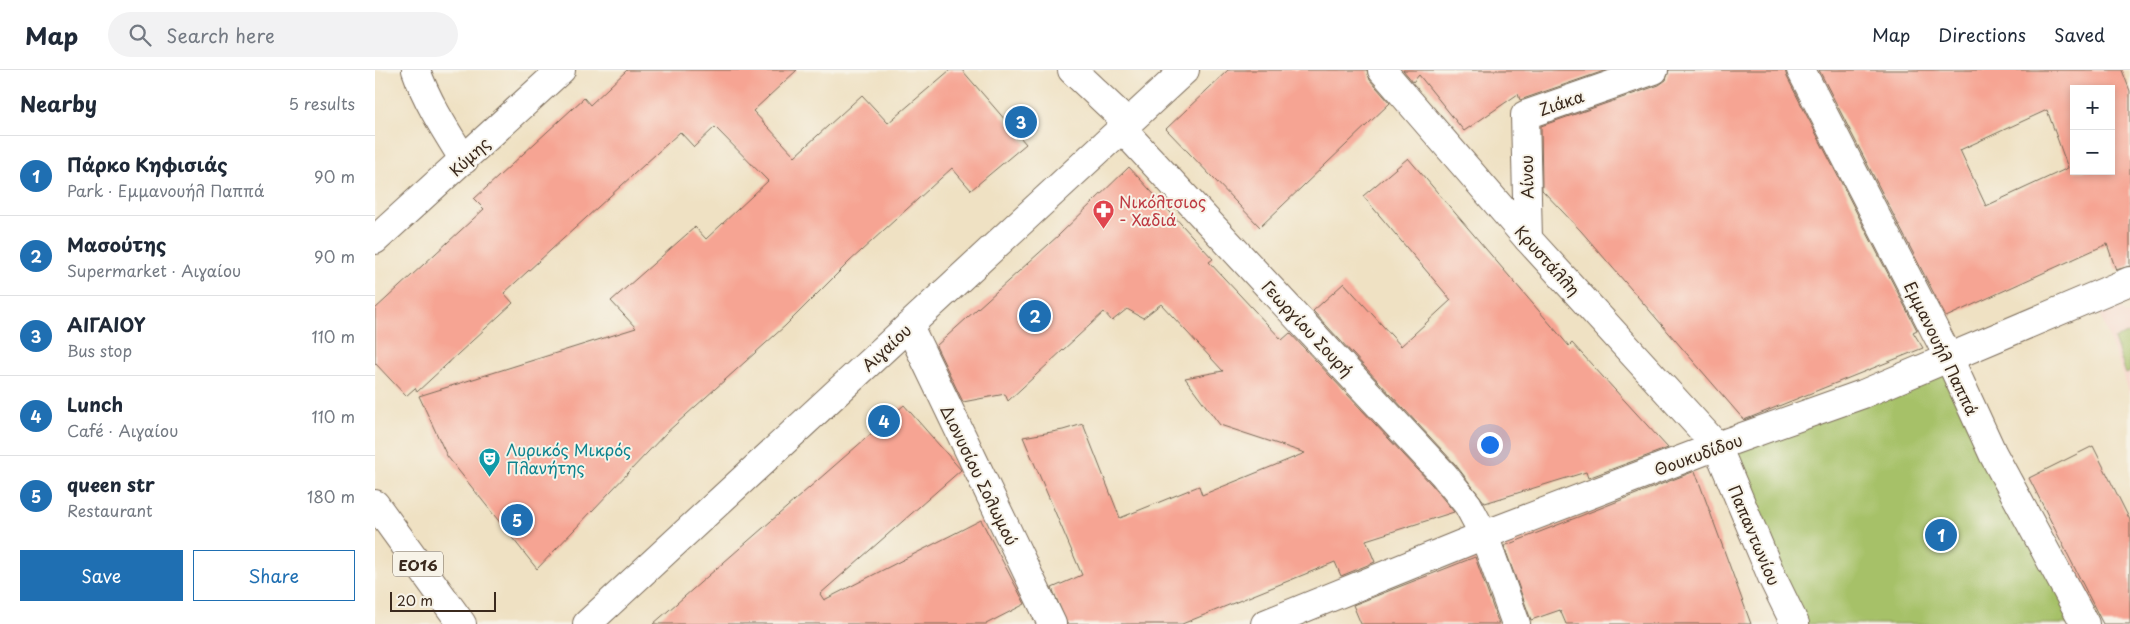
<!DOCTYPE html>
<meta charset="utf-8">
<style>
:root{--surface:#fff;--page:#f2f2f3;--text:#1f2937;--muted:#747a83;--line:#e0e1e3;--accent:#1f6fb2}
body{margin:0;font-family:"Playpen Sans",sans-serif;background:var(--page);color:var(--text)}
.controls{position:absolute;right:15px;top:15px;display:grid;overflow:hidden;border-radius:0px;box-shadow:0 2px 8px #0003}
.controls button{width:45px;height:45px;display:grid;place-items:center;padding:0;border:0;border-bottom:1px solid var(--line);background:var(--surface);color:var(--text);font:25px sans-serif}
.scale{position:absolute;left:15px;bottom:12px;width:106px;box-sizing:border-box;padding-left:5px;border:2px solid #3b2a1e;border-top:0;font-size:14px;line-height:18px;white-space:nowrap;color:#3b2a1e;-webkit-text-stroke:4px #f7f3e8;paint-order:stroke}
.you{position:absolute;left:1114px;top:374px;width:18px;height:18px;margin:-12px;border:4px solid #fff;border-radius:50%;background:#1a73e8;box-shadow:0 0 0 8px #1a73e833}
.badge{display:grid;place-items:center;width:32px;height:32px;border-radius:50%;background:var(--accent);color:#fff;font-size:16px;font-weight:700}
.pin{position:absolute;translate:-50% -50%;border:2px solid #fff;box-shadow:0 1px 5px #0006}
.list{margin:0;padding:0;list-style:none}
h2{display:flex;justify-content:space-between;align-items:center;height:65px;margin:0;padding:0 20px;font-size:21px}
h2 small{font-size:16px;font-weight:400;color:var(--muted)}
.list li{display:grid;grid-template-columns:32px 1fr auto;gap:15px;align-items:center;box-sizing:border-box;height:80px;padding:0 20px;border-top:1px solid var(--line)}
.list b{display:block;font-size:19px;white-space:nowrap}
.list p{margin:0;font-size:16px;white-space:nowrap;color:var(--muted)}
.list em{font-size:16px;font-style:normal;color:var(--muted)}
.actions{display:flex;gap:10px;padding:15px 20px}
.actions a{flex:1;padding:11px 0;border:1px solid var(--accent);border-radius:0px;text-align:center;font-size:18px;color:var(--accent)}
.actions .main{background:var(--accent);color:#fff}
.icon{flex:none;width:28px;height:28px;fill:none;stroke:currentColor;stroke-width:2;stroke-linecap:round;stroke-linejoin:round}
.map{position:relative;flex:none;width:1755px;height:554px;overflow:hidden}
header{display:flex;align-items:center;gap:30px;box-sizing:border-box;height:70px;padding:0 25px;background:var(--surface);border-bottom:1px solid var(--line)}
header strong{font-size:24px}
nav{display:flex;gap:28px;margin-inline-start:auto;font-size:18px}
.search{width:350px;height:45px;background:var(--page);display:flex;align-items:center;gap:12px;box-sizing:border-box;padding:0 18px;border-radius:28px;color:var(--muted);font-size:19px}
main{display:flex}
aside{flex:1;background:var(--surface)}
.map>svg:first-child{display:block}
</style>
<header>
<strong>Map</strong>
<div class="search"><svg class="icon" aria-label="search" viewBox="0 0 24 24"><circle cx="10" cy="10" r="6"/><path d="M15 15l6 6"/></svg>Search here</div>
<nav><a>Map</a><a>Directions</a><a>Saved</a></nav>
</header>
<main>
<aside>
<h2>Nearby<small>5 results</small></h2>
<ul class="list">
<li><span class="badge">1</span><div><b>Πάρκο Κηφισιάς</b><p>Park · Εμμανουήλ Παππά</p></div><em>90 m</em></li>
<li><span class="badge">2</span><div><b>Μασούτης</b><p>Supermarket · Αιγαίου</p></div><em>90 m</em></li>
<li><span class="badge">3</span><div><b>ΑΙΓΑΙΟΥ</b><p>Bus stop</p></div><em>110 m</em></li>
<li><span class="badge">4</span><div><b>Lunch</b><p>Café · Αιγαίου</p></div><em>110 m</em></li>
<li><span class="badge">5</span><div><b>queen str</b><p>Restaurant</p></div><em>180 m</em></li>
</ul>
<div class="actions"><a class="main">Save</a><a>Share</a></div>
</aside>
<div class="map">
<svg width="1755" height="554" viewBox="0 0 1755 554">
<rect width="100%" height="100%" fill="#f7f3e8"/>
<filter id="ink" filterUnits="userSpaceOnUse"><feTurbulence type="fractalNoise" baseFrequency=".02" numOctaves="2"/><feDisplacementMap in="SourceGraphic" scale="10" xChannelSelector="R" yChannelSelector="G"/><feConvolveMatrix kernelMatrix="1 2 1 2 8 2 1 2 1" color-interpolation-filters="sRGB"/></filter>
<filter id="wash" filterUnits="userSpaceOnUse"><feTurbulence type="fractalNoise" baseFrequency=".0096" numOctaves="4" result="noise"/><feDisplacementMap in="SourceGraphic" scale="20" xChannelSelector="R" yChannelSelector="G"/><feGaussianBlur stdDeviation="1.12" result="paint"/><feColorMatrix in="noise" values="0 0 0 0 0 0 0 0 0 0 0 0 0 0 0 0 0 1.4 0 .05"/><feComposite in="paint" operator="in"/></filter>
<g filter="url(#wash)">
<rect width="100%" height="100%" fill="#efe1c3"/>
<!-- built -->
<polygon fill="#f7d1c7" points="1743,235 1751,244 1755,243 1755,324 1724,242"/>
<!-- green -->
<g fill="#a6c168" stroke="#707643">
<polygon points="1755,263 1755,302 1751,304 1739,269"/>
<polygon points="1574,288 1710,554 1420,554 1342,376"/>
</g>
<g id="blocks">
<!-- building -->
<g fill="#f6a493" fill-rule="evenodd">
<polygon points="252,0 422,0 378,41 420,86 487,25 513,53 575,0 587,0 651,74 596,120 577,98 475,191 410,256 291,363 162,499 72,386 44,326 261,258 236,231 320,157 331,169 393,111 340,57 319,77 305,62 129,223 138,233 42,322 40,318 31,326 0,293 0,239 109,139 99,129 209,28 215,35"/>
<polygon points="853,0 992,0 995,10 1015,33 885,157 791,59"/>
<polygon points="1028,0 1232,0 1145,30 1143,24 1089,61 1044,5 1038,12"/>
<polygon points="1294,0 1410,0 1412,7 1542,260 1538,262 1548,278 1369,350 1206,161 1167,120 1166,56 1284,15 1291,10"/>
<path d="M1444,0H1747L1755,21V196L1741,200L1732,174L1571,247ZM1699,19H1736V101H1699ZM1672,40L1693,98L1611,136L1585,80Z"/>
<polygon points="1033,88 1194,276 1197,273 1293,378 1213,408 1211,402 1110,433 1080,394 938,241 969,213 1026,276 1076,230 988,126"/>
<polygon points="754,97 838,189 834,192 907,270 915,263 1057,415 1079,442 991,470 1000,492 966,506 960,492 807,554 692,554 677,518 707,505 648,367 688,360 708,354 745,448 824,416 827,425 930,383 845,355 810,308 848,301 786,234 768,248 752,239 737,251 729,242 633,331 630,324 588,332 561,276 684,165"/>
<polygon points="529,335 586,400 445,524 449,530 606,450 650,534 611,554 278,554"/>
<polygon points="1718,376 1755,450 1755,554 1728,554 1654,408"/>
<polygon points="1320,401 1376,554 1191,554 1185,540 1156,550 1129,476"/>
<polygon points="1100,487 1124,554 986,554 978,535"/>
</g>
</g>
</g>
<g filter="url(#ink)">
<use href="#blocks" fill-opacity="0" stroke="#7a6a58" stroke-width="1"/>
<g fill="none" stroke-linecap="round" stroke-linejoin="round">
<defs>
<g id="minor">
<path d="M41,0C52,32 71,61 89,90"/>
<polyline points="697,0 753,53"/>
<polyline points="1007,0 1153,169 1342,376 1397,507 1420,554"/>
<polyline points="1426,0 1574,288 1618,384 1710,554"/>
<polyline points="747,59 1069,405 1093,435 1109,465 1141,554"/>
<polyline points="1153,169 1150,45 1279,0"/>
<polyline points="0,170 186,0"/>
<polyline points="534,256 677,554"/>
<polyline points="890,554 1109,465 1342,376 1488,324 1755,211"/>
</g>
<polyline id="secondary" points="212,554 810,0"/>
<polyline id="primary" points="0,434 87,554"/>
</defs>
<!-- minor casing -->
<use href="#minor" stroke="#7a6a58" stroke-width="30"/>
<!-- secondary casing -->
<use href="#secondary" stroke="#7a6a58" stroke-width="30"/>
<!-- primary casing -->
<use href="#primary" stroke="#7a6a58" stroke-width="30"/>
<!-- minor -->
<use href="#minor" stroke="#fff" stroke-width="28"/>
<!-- secondary -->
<use href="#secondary" stroke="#fff" stroke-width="28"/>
<!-- primary -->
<use href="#primary" stroke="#fff" stroke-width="28"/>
</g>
</g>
<!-- icons -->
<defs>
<symbol id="pharmacy-pin" viewBox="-11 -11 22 30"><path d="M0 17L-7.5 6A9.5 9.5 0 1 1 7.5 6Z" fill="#e0444e" stroke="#f7f3e8"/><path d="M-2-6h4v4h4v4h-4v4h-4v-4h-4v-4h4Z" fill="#fff"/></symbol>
<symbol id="theatre-pin" viewBox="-11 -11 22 30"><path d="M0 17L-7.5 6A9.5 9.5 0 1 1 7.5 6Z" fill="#0f9aa8" stroke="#f7f3e8"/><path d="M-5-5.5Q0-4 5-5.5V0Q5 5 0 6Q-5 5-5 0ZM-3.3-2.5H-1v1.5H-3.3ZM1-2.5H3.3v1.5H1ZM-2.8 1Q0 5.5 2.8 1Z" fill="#fff"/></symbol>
</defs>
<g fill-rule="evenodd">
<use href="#pharmacy-pin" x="716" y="128" width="25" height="34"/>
<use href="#theatre-pin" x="102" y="376" width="25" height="34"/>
</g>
<g text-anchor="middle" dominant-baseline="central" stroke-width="4" stroke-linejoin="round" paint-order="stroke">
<!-- shield labels -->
<rect fill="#f7f3e8" stroke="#73665b" stroke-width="1" x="18" y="481.5" width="50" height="25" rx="4"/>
<g font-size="15" font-weight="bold" fill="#3b2a1e">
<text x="43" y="494">ΕΟ16</text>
</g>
<!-- street labels -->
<g font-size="16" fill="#3b2a1e" stroke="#f7f3e8">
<text transform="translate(1186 32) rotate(-19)">Ζιάκα</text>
<text transform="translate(94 86) rotate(-43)">Κύμης</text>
<text transform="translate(1151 107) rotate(-91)">Αίνου</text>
<text transform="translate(1173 190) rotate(48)">Κρυστάλλη</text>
<text transform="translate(933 258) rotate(47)">Γεωργίου Σουρή</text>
<text transform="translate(511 277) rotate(-43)">Αιγαίου</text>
<text transform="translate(1567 278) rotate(64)">Εμμανουήλ Παππά</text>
<text transform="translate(1323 384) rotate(-20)">Θουκυδίδου</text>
<text transform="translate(605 405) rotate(64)">Διονυσίου Σολωμού</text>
<text transform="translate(1380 465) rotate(67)">Παπαντωνίου</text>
</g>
<!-- health labels -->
<g font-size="16" fill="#be3a42" stroke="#f7f3e8" text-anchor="start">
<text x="744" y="131">Νικόλτσιος<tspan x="744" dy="18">- Χαδιά</tspan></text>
</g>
<!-- culture labels -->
<g font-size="16" fill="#0d838f" stroke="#f7f3e8" text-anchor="start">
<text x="131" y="379">Λυρικός Μικρός<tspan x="131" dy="18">Πλανήτης</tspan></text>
</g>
</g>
</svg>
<div class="controls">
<button>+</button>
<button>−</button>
</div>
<div class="scale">20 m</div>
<div class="you"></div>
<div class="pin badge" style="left:1566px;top:465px">1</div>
<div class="pin badge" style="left:660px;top:246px">2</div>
<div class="pin badge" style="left:646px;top:52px">3</div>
<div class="pin badge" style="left:509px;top:351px">4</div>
<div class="pin badge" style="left:142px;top:450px">5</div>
</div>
</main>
